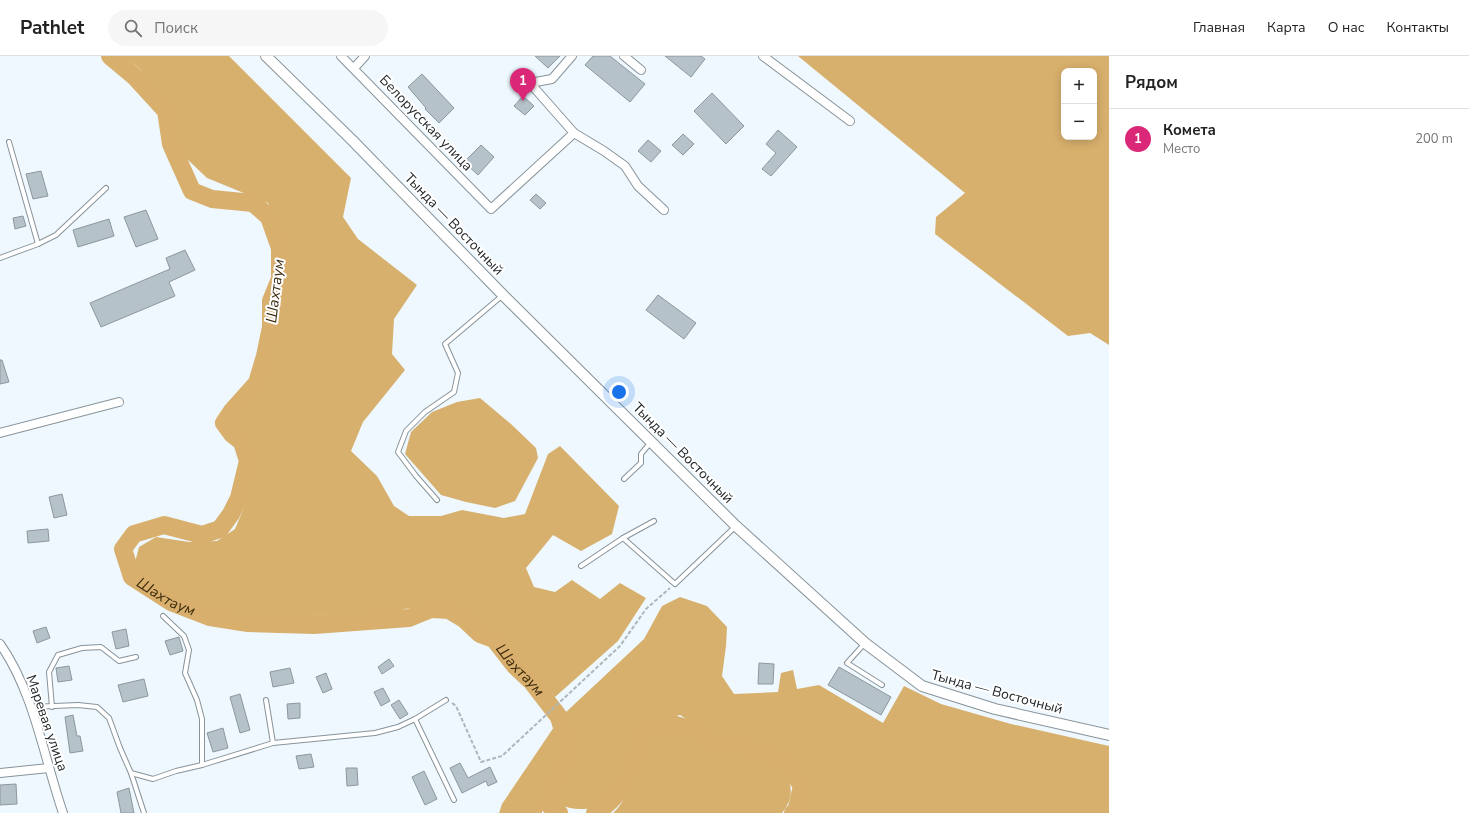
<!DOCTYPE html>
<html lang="ru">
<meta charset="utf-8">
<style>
:root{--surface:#fff;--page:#f6f6f6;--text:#222;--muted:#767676;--line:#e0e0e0;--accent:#db2777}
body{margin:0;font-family:"Nunito Sans",sans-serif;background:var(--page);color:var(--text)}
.controls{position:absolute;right:12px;top:12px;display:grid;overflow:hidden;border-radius:8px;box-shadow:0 2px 10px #0003}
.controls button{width:36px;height:36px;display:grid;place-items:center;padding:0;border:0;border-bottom:1px solid var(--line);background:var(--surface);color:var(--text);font:20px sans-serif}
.you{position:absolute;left:619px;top:336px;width:14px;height:14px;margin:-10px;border:3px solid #fff;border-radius:50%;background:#1a73e8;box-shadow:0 0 0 6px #1a73e833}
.badge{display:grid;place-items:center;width:26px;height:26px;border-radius:50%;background:var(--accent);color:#fff;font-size:13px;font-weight:700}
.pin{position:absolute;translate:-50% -33px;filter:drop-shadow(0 1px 2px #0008)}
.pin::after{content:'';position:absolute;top:21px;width:14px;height:12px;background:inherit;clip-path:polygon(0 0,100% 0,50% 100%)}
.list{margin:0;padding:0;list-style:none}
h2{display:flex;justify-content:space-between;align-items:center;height:52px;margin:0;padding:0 16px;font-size:17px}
h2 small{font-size:13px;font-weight:400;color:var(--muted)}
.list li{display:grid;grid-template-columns:26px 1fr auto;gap:12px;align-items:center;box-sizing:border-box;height:60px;padding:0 16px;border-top:1px solid var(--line)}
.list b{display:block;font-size:15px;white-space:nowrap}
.list p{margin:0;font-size:13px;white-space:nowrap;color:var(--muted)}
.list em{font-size:13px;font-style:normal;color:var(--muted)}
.icon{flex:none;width:22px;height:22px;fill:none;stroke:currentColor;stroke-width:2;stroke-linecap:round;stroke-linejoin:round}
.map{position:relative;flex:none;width:1109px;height:757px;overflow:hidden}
header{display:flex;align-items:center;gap:24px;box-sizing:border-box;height:56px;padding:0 20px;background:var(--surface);border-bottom:1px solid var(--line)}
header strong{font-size:19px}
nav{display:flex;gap:22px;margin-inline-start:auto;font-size:14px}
.search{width:280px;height:36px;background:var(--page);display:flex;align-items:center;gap:10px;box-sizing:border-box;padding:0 14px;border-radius:22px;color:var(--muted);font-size:15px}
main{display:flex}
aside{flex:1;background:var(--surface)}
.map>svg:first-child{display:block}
</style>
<header>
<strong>Pathlet</strong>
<div class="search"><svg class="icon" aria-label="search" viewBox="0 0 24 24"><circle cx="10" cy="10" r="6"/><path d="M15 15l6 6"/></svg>Поиск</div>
<nav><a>Главная</a><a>Карта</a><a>О нас</a><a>Контакты</a></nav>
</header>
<main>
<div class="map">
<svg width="1109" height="757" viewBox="0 0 1109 757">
<rect width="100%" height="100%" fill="#eef8fe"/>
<!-- forest -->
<g fill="#d8b06d" fill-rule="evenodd">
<polygon points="123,0 229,0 351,122 343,161 358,183 417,229 394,263 392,298 405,314 363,366 351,395 377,420 394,450 409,460 441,460 462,454 504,462 525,458 548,398 560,390 619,450 612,478 581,495 553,479 526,512 534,531 555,536 572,524 600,543 620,527 646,542 618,585 555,641 529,614 512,593 496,577 448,549 428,548 392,556 348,559 279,561 224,558 175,540 142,522 134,510 139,491 156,481 189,486 217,485 235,473 246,447 253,408 246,380 233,366 266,323 280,268 278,247 286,216 281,178 268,147 207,122 186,102 175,82 174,58 161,39 139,12"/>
<path d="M798,0H1109V289L1090,277L1068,280L935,178L936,161L965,137ZM1064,15H1094V81H1064Z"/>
<polygon points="480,342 511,368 536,392 538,402 515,445 495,452 466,446 441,439 405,398 411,376 432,356 457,346"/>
<path d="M680,541L707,550L727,571L726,590L722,620L734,638L778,636L781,617L793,614L797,633L819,629L883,667L904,630L941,648L1011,668L1109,690V757H800L802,754L804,744V724L795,709L776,696L749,686L730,685L714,681L680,659C670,662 650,663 642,670C638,674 636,685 634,690C627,705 612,741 597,749C585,756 570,753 558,748C555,723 564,715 574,693L565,657L644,583L662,550Z"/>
<polygon points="556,668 562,698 548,724 542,744 542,757 499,757 502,748"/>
<path d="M675,674L692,678L702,688L716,695L748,696L771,704L786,713C791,732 795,740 782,757H613C629,744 639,705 644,685L657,676Z"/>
</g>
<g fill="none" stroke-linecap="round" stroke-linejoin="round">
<!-- river -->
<g stroke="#d8af6c" stroke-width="18">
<path id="s1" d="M110,0L134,20L166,55L171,88L192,135L212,143L253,147L269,161L280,192V223L271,245V271L265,300L257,327L232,355L224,367L232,378L242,386L248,405L239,442L231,458L220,473L202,479L164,469L134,478L123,493L132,521L171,546L210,561L248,567L314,569L409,562L431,553L449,554L464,563L480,578L494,583L515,610L532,626L559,661L569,695L556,720L548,748L559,757"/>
<path d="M595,757C627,737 634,709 644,675L672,668L696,675L717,691H748L786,706L802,730L796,756L793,757"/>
</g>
</g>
<!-- building -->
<g fill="#b6c2c9" stroke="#8c989e">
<polygon points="535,0 560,0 548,12"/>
<polygon points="593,0 610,0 645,28 630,46 585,9"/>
<polygon points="665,0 701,0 705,3 691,21"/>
<polygon points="422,18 454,52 439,67 425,53 426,52 408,31"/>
<polygon points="712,37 744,70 726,88 694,55"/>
<polygon points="523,40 534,50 525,59 514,50"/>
<polygon points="778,74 797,91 771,120 762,113 776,97 766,88"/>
<polygon points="683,78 694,88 683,99 672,89"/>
<polygon points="648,84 661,95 651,106 638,95"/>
<polygon points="481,89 494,101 478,119 464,106"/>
<polygon points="41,115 48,140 33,143 26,118"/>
<polygon points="536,138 546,147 540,153 530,144"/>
<polygon points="146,154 158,183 136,191 124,161"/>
<polygon points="23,160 26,170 15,173 13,162"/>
<polygon points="109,163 114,180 78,191 73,174"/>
<polygon points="185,194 195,214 169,226 175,240 101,271 90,247 170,213 166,202"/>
<polygon points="658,239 696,267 684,283 646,254"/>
<polygon points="0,304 2,304 9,326 0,328"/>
<polygon points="62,438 67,459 54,462 49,441"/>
<polygon points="48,473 49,485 28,487 27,475"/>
<polygon points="46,571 50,582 37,587 33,575"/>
<polygon points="126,573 129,590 116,593 112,576"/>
<polygon points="179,581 183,595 170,599 165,585"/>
<polygon points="389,603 394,610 382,618 378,611"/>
<polygon points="759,607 774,608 773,628 758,628"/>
<polygon points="69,610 72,624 58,626 56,612"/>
<polygon points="839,611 891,641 881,659 828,629"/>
<polygon points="290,612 294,627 273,631 270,616"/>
<polygon points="326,617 332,633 323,637 316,621"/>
<polygon points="144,623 148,640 123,646 118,629"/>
<polygon points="383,632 390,645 381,650 374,636"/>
<polygon points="240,638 250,674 240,677 230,641"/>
<polygon points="399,644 408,658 400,663 391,649"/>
<polygon points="300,647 300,662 288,663 287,648"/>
<polygon points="73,659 77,680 80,680 83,695 70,697 65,661"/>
<polygon points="223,672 228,692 213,696 207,677"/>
<polygon points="311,698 314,711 299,713 296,700"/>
<polygon points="460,707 468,722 490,711 497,726 488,730 486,725 462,737 450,712"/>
<polygon points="346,712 357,712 358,729 347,730"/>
<polygon points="424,715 437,743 425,749 412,721"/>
<polygon points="16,728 17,748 0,749 0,729"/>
<polygon points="129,732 134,757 121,757 117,736"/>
</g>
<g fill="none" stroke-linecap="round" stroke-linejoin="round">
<defs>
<g id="service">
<polyline points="9,86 38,188"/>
<polyline points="0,202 38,188 56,179 106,132"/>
<polyline points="624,423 641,407 641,398 651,386"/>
<polyline points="437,444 416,420 398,396 406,375 425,356 454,336 458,317 445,288 503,239"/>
<polyline points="654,465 623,482 675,528 736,470"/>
<polyline points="581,510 623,482"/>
<polyline points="865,587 847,607 882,629"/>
<polyline points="266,644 273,687"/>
<polyline points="30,651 78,649 97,651 109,662 120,692 131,717 153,723 176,715 202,709 202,663 197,644 185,617 189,594 184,580 163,560"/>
<polyline points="52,651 49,616 58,599 82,592 101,591 119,605 136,601"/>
<polyline points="415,663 446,644"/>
<polyline points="202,709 273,687 375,677 398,671 415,663 454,744"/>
<polyline points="131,717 144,757"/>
</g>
<g id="minor">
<polyline points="341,0 491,153 574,77 530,27 552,23 572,0"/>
<polyline points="624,0 641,14"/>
<polyline points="763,0 850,65"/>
<polyline points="354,12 365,0"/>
<polyline points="574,77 604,95 625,110 638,130 664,154"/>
<polyline points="0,377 119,346"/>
<path d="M0,588C34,636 44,702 63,757"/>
<polyline points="0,717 49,712"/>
</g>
<polyline id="tertiary" points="266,0 352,84 503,239 736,470 865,587 922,630 995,653 1109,679"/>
</defs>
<!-- service casing -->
<use href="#service" stroke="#889399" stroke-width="6"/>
<!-- minor casing -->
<use href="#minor" stroke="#889399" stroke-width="10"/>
<!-- tertiary casing -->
<use href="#tertiary" stroke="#889399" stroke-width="12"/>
<!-- path -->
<polyline stroke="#adb6ba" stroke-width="2" stroke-dasharray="4 2" stroke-linecap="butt" points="452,647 456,650 481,706 502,700 620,590 646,553 670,532"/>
<!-- service -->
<use href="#service" stroke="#fff" stroke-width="4"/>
<!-- minor -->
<use href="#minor" stroke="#fff" stroke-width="8"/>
<!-- tertiary -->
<use href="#tertiary" stroke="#fff" stroke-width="10"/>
</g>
<g text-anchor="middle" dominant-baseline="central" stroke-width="4" stroke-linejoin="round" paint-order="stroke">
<!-- street labels -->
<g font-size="14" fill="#222729" stroke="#fff">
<text transform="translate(426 67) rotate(46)">Белорусская улица</text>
<text transform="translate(454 168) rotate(46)">Тында — Восточный</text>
<text transform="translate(683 397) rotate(45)">Тында — Восточный</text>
<text transform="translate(997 636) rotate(15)">Тында — Восточный</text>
<text transform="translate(47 667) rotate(71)">Маревая улица</text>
</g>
<!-- water labels -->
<g font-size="15" font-style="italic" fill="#3b2a0c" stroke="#fff">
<text transform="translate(275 235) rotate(-83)">Шахтаум</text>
<text stroke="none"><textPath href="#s1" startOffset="769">Шахтаум</textPath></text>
<text stroke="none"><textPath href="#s1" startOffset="1154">Шахтаум</textPath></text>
</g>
</g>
</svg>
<div class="controls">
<button>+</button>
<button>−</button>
</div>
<div class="you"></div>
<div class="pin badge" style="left:523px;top:45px">1</div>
</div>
<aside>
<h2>Рядом<small></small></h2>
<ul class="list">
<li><span class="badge">1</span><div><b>Комета</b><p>Место</p></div><em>200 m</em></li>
</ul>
</aside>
</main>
